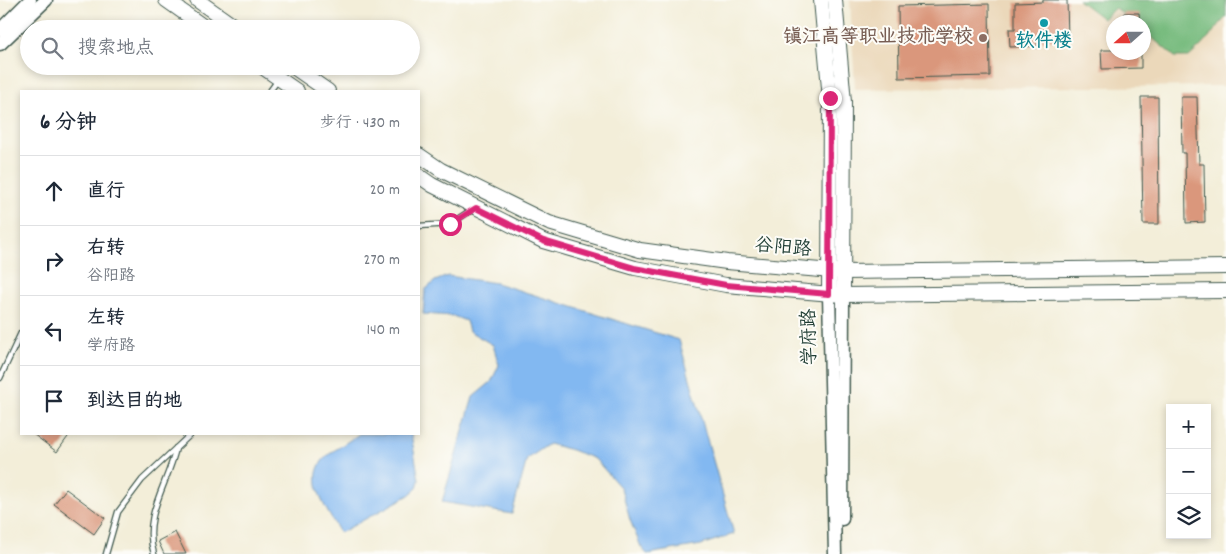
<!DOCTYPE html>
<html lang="zh">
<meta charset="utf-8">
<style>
:root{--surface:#fff;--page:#f6f6f7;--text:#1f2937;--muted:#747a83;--line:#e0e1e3}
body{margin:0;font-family:Dekko,"LXGW WenKai TC",sans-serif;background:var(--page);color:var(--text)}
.controls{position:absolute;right:15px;bottom:15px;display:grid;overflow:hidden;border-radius:0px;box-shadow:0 2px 8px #0003}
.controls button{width:45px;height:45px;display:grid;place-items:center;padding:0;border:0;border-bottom:1px solid var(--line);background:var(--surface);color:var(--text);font:25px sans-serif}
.compass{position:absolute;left:1106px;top:15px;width:45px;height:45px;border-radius:50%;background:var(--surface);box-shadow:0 2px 8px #0003;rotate:249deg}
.stop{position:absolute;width:15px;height:15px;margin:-11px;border:4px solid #db2777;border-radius:50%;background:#fff}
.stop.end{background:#db2777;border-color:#fff;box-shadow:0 1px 5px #0008}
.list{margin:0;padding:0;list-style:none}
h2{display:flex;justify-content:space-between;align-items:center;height:65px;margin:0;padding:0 20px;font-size:21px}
h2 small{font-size:16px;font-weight:400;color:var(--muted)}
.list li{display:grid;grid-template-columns:32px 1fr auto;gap:15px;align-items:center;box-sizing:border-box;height:70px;padding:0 20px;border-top:1px solid var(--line)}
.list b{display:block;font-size:19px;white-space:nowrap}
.list p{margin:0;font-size:16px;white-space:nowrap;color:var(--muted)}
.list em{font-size:16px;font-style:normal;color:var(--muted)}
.icon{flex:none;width:28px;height:28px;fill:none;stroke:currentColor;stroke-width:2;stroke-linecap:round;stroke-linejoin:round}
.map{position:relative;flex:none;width:1226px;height:554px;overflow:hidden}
.search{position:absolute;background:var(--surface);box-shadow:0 2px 8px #0003;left:20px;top:20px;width:400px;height:55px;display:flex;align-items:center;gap:12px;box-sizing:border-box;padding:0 18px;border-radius:28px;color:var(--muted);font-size:19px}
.panel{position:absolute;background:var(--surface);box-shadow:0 2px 8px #0003;left:20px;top:90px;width:400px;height:345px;border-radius:0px}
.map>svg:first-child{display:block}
</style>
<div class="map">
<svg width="1226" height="554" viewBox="0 0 1226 554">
<rect width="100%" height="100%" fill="#fdfcf7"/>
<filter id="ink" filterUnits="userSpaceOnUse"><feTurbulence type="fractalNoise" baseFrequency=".02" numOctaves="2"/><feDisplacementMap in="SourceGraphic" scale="10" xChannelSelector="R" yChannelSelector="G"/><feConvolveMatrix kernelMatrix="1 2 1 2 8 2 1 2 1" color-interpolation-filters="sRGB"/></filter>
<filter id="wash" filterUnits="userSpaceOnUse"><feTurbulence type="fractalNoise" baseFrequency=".0096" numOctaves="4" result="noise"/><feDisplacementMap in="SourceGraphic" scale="20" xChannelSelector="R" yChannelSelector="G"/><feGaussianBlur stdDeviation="1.12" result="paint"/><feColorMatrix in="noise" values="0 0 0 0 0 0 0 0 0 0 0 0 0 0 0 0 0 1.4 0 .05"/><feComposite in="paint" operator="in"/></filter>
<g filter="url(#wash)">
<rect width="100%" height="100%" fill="#f3eed9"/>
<!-- built -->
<path fill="#ebd8ba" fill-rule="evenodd" d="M850,0H1226V86L855,89ZM1114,22H1144V52H1114Z"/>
<!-- forest -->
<polygon fill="#77bb7e" stroke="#4b7c59" points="1078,0 1226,0 1226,17 1202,45 1189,57 1175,57 1144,31 1144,22 1133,22 1115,8 1103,19"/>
<!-- water -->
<g fill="#82b8f1" stroke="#507a92">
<polygon points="448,276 496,283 679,340 734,534 701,545 647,554 641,547 630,520 621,488 595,459 572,450 549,444 527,459 512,514 442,502 473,397 491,382 499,365 493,345 469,331 466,321 453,316 423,314 425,290 435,281"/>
<path d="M359,434H411L419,480L417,488L409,495L340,533C328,511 302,478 327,456C337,448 349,441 359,434Z"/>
</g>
<g id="blocks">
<!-- building -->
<g fill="#da977b">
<polygon points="1043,0 1067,0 1068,40 1037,41 1038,46 1010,47 1009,29 1015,29 1015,3 1043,2"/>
<polygon points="989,4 990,76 899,78 898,6"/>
<polygon points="1124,13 1139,13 1140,22 1121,22"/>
<polygon points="1101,50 1114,50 1114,52 1141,52 1141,68 1102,69"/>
<polygon points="1141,97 1158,97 1159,224 1143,224"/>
<polygon points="1181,97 1197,97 1199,164 1204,164 1205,222 1186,223 1185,153 1182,153"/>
<polygon points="33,434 70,434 57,452"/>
<polygon points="66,489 105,518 94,534 54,504"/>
<polygon points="175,532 186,554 164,554 158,541"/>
</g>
</g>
</g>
<g filter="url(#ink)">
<use href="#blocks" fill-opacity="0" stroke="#3f584d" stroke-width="1"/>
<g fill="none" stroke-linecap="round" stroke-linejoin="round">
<defs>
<g id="service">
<polyline points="270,91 278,80"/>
<polyline points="419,226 450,224 473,209"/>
<polyline points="0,378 21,333"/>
<polyline points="106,554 118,512 142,480 191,434"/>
<path d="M154,554C142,516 168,484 176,448"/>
</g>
<g id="secondary">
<polyline points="0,30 30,0"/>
<polyline points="0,44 46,0"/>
<polyline points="829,294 835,554"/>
<polyline points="842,519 843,295"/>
</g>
<g id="primary">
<polyline points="166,0 207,29"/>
<polyline points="197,0 238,29"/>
<polyline points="821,0 830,99 829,294"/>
<polyline points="835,0 844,102 843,295"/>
<polyline points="261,66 297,91"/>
<polyline points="292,66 328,91"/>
<polyline points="419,155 441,170 549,223 640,250 727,262 844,272 1226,267"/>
<polyline points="419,176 432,185 543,241 635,268 726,285 843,295 1226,291"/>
</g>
</defs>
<!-- service casing -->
<use href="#service" stroke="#3f584d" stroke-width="7"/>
<!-- secondary casing -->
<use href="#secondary" stroke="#3f584d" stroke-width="15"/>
<!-- primary casing -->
<use href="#primary" stroke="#3f584d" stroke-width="16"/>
<!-- service -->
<use href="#service" stroke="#fff" stroke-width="4.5"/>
<!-- secondary -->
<use href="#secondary" stroke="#fff" stroke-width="12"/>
<!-- primary -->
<use href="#primary" stroke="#fff" stroke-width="14"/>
</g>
</g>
<g fill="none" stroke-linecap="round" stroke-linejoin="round" filter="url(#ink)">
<!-- route -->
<polyline stroke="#db2777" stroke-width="6" points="450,224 476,208 543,241 634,268 726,285 829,294 830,98"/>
</g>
<!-- markers -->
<circle fill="#0f9aa8" stroke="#fdfcf7" stroke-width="2" cx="1044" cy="23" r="5"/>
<circle fill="#8d6e63" stroke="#fdfcf7" stroke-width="2" cx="983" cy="38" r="5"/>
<g text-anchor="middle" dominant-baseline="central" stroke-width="4" stroke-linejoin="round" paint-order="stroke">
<!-- education labels -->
<g font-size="19" font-weight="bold" fill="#785e54" stroke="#fdfcf7" text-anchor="end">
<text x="973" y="38">镇江高等职业技术学校</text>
</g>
<!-- culture labels -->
<g font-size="19" font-weight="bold" fill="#0d838f" stroke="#fdfcf7">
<text x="1044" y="42">软件楼</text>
</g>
<!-- street labels -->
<g font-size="19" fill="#1f3d34" stroke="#fdfcf7">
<text transform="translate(783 249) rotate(5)">谷阳路</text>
<text transform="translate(811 337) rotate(-91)">学府路</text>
</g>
</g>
</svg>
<div class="controls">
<button>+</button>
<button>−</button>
<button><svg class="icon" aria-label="layers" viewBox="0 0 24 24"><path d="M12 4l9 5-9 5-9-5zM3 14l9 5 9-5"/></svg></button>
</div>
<svg class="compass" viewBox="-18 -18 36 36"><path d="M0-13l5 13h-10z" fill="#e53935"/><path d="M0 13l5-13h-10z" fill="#747a83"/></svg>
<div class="stop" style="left:450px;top:224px"></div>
<div class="stop end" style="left:830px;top:98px"></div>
<div class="search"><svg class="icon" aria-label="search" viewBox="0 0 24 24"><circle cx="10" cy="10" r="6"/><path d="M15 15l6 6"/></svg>搜索地点</div>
<section class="panel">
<h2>6 分钟<small>步行 · 430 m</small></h2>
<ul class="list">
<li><svg class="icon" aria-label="ahead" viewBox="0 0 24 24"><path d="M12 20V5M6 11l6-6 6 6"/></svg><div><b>直行</b></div><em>20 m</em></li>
<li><svg class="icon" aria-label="right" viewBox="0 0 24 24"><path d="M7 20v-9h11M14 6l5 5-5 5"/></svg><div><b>右转</b><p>谷阳路</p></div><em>270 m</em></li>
<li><svg class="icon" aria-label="left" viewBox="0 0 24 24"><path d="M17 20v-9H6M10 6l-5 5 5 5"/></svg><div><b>左转</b><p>学府路</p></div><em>140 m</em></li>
<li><svg class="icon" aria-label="arrive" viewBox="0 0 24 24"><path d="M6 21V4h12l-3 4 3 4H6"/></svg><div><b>到达目的地</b></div></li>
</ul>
</section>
</div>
